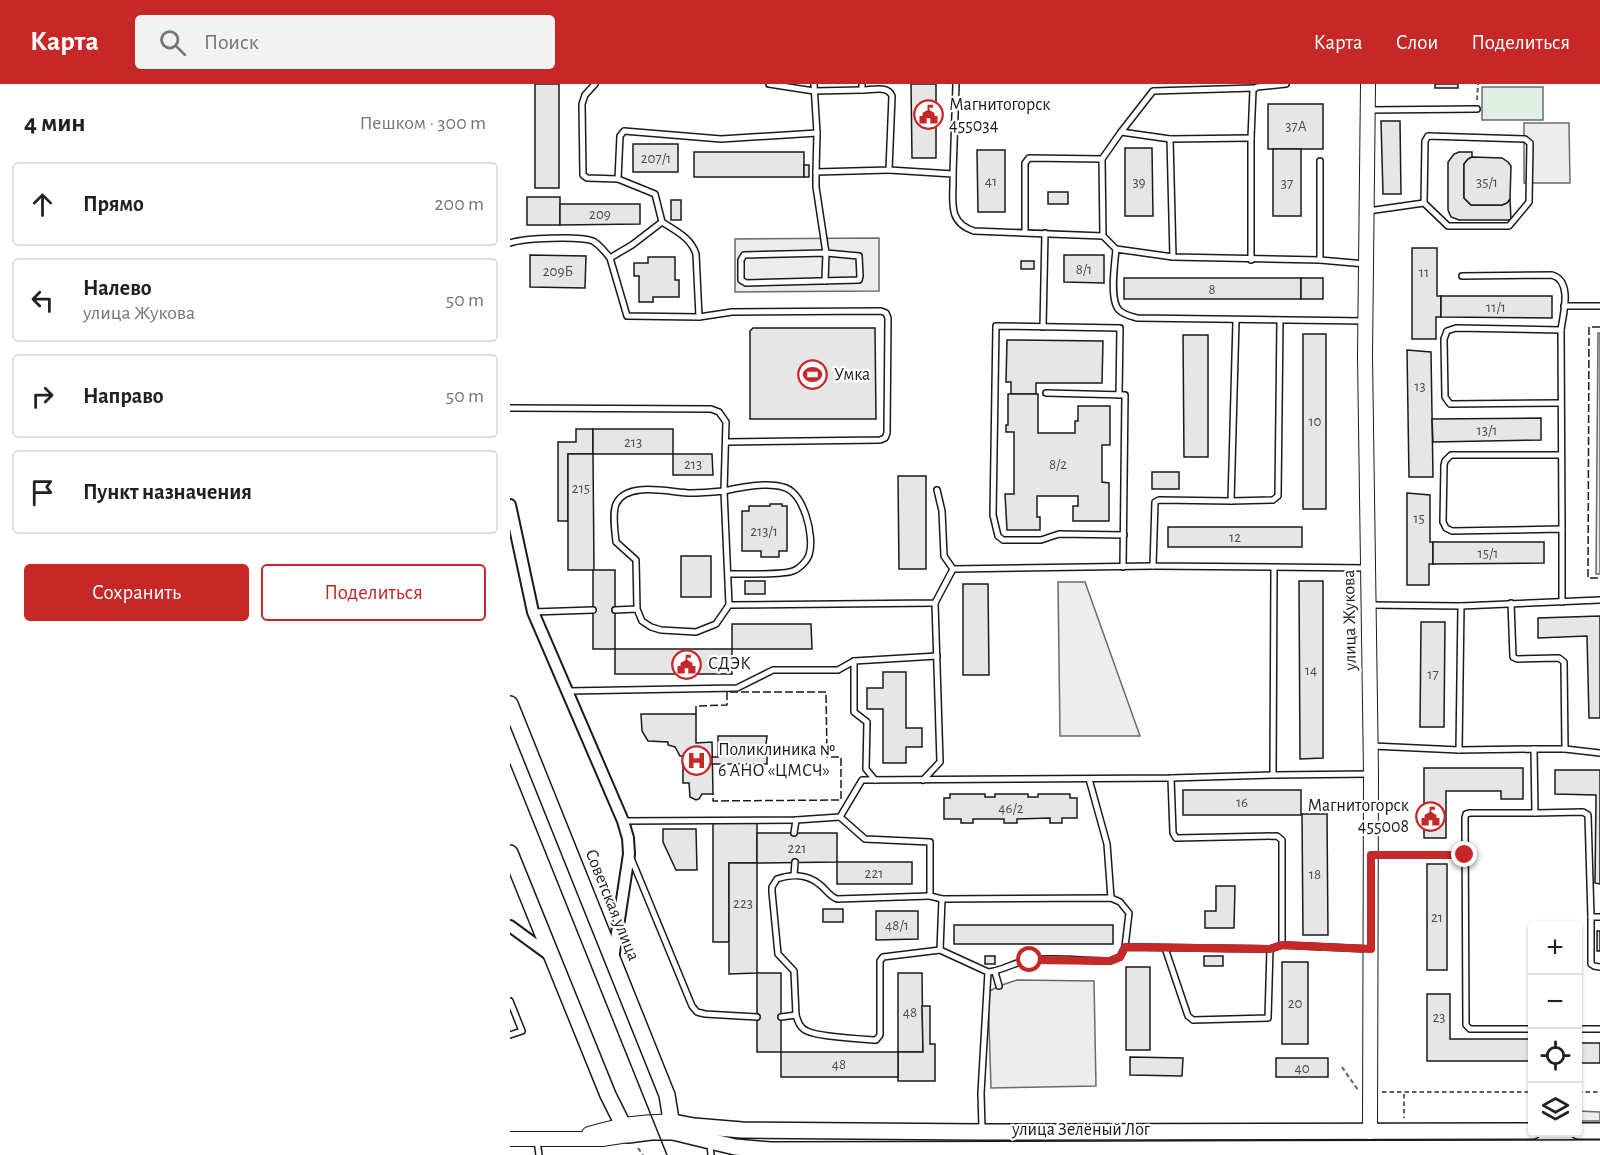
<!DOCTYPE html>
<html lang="ru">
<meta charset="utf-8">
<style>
:root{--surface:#fff;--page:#f2f2f2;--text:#202124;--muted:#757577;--line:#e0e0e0;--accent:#c62828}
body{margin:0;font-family:"Alegreya Sans",sans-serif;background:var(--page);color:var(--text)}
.controls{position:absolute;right:18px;bottom:18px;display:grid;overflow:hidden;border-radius:6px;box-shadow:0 2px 4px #0004}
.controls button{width:54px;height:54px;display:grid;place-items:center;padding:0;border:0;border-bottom:2px solid var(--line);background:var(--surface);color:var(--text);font:30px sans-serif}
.stop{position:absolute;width:18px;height:18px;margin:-14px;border:4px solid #c62828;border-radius:50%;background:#fff}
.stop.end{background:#c62828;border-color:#fff;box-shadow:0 2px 6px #0008}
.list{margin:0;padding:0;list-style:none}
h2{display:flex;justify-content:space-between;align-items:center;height:78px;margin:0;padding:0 24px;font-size:26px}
h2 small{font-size:20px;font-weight:400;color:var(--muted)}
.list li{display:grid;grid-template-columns:39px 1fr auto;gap:18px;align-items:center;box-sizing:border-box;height:84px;margin:0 12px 12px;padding:0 12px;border:2px solid var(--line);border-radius:6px}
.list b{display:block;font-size:22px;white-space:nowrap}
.list p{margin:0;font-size:20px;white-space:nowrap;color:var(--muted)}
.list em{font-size:20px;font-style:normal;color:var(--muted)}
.actions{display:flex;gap:12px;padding:18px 24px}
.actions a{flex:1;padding:14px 0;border:2px solid var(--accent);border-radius:6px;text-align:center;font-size:21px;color:var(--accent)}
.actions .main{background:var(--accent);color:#fff}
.icon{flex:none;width:33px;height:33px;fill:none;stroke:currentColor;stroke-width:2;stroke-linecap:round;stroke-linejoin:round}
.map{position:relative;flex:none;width:1090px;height:1071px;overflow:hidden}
header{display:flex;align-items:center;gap:36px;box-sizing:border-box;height:84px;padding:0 30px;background:var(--accent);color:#fff}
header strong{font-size:28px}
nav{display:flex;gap:33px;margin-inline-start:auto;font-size:21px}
.search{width:420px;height:54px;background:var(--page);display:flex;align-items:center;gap:15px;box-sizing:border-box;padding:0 21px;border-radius:6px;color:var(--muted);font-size:22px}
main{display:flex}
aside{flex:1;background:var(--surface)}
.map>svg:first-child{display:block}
</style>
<header>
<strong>Карта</strong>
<div class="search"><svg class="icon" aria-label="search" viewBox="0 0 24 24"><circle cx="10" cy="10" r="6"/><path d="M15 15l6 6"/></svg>Поиск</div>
<nav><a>Карта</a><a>Слои</a><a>Поделиться</a></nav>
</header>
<main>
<aside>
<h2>4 мин<small>Пешком · 300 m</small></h2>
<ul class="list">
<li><svg class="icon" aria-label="ahead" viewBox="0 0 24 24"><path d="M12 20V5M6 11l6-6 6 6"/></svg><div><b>Прямо</b></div><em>200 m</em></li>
<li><svg class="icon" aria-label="left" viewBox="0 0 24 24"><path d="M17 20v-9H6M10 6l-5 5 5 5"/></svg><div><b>Налево</b><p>улица Жукова</p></div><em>50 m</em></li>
<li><svg class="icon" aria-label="right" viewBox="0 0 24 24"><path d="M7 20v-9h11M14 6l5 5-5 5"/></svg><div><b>Направо</b></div><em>50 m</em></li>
<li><svg class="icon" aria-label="arrive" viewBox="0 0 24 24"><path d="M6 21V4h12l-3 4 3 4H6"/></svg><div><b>Пункт назначения</b></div></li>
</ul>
<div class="actions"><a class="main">Сохранить</a><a>Поделиться</a></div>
</aside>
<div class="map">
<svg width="1090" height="1071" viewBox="0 0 1090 1071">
<rect width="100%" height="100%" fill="#fff"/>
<!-- green -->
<g fill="#e0efe3" stroke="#6a6a6a" stroke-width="1.5">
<rect x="972" y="3" width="61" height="33"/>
<polygon points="1088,249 1090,249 1090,490 1086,490"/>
</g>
<!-- parking -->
<g fill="#ededed" stroke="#6a6a6a" stroke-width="1.5">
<polygon points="1014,39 1059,39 1060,99 1014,99"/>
<polygon points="369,154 369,207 225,208 225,155"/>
<polygon points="548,498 575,498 630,652 550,652"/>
<polygon points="507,896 584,897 586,1002 481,1004 478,908 489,902"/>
<polygon points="1068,1027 1090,1028 1090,1037 1068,1037"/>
</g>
<!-- building -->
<g fill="#e6e6e6" stroke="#1a1a1a" stroke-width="1.5">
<rect x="25" y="0" width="24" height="104"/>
<polygon points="401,0 426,0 426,74 402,74"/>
<rect x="925" y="0" width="23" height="4"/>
<rect x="758" y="20" width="55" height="45"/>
<polygon points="871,37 890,37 891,110 873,110"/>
<rect x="123" y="60" width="45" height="28"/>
<polygon points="615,64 642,64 643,132 615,132"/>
<rect x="763" y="65" width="28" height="67"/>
<polygon points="467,66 495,66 495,128 468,128"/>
<rect x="184" y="68" width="110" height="25"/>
<polygon points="949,68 962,68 962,73 958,75 954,80 954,114 961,121 992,121 997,119 1000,115 1001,136 949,136 941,133 938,126 938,78 944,70"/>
<polygon points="962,73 992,74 998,78 1001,82 1000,115 997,119 992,121 961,121 954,114 954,80 958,75"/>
<rect x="294" y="81" width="5" height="12"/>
<rect x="538" y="108" width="20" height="12"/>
<rect x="17" y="113" width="33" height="28"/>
<rect x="161" y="116" width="10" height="20"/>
<polygon points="50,120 130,120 130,140 50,141"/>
<polygon points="902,164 927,164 927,212 931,212 931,233 926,233 926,255 902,255"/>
<polygon points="20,171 76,172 75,204 20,203"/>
<polygon points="554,171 594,171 594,199 554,198"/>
<polygon points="138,173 165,173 165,196 169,196 169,213 143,213 143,218 129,218 129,192 124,192 124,179 138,179"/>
<rect x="511" y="177" width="13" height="8"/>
<rect x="614" y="194" width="177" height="21"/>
<rect x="791" y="194" width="22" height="21"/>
<polygon points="931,212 1042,212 1042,234 931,233"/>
<polygon points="243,244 365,244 366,335 240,335 240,247"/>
<rect x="793" y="250" width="23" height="175"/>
<polygon points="673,251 698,251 698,373 674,373"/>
<polygon points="497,256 593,257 592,299 526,299 526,310 501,310 501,298 496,298"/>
<polygon points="897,266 921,268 923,393 899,393"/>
<polygon points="498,310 528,310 528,349 565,349 565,337 568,337 568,322 600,322 600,361 592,361 592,398 599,399 599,437 563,437 563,422 568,422 568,412 527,412 527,433 530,433 530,446 497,446 495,410 504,410 504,348 496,348 496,341 498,341"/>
<polygon points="1031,334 1031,356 923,358 922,335"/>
<polygon points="66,345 83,345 83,370 58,370 58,437 48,437 48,358 66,358"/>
<rect x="83" y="345" width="80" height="25"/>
<polygon points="58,370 83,370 84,486 58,486"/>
<polygon points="163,370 202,370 203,391 163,391"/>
<rect x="642" y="388" width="27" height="17"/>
<polygon points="388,392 416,392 416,485 389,485"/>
<polygon points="897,409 920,411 920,458 923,458 923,480 919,480 919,501 897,501"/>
<polygon points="260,420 272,420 272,422 277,422 277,467 269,467 269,473 251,473 251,467 232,467 232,427 239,427 239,422 260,422"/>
<rect x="658" y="443" width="134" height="20"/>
<polygon points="923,458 1034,458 1034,479 923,480"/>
<rect x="171" y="472" width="30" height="41"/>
<rect x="83" y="486" width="22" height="79"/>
<rect x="235" y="497" width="20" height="13"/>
<polygon points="789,497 813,497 813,674 790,675"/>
<polygon points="453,500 478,500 479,591 453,591"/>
<polygon points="1090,532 1090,634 1079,634 1077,552 1028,554 1028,534"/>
<polygon points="911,538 935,538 934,643 910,643"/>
<polygon points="222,540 301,540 302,565 222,565"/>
<rect x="105" y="565" width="117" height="25"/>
<polygon points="373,588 396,588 396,644 412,644 412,663 396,663 396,679 373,679 373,625 357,625 357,604 373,604"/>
<polygon points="131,630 186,630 186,659 202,658 203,710 192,710 189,715 186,716 180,713 179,699 173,699 173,672 170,672 165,663 158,661 158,658 138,657 132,647"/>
<polygon points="208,652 257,652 256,661 262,663 262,666 261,670 257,671 257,680 202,680 202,673 208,673"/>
<polygon points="914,684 1013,684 1013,715 991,715 991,707 936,707 936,754 914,754"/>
<polygon points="1045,686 1090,686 1090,800 1085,799 1086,711 1045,710"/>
<rect x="673" y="706" width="118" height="25"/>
<polygon points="440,710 475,710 475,713 485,713 485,710 518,710 518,713 528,713 528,710 560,710 560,714 567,714 567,734 552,734 552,739 540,739 540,734 507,735 507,739 494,739 494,735 463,735 463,739 451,739 451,735 434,735 434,714 440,714"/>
<polygon points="792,730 817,730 818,851 793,851"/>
<polygon points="203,739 247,739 247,779 219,779 219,858 203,858"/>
<polygon points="153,745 186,745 187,786 166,786 153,758"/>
<polygon points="247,749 327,749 327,778 247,779"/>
<rect x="327" y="778" width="75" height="22"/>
<polygon points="219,779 247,779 247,889 219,890"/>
<rect x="917" y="780" width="20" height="106"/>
<polygon points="706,802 725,802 724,844 695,844 695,827 706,827"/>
<rect x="313" y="825" width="20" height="13"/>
<polygon points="366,827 408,827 408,855 366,856"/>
<rect x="444" y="841" width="159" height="19"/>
<rect x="1087" y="847" width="3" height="20"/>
<rect x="475" y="872" width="10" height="8"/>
<rect x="694" y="872" width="19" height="10"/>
<rect x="772" y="878" width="26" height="82"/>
<rect x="616" y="883" width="24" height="83"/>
<rect x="247" y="889" width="24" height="79"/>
<polygon points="388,889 412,889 413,968 388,968"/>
<polygon points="917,910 940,910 940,955 1020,955 1020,977 917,977"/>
<polygon points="412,922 420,922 420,960 425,960 425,997 388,997 388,968 413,968"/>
<rect x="1068" y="959" width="22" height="20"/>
<rect x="271" y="968" width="117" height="25"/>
<polygon points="620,973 673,974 672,992 620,991"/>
<rect x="766" y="974" width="52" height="19"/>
</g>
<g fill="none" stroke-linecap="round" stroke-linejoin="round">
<defs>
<g id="service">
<polyline points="85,0 75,11 72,20 73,91 77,94 108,95 145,110 152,138"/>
<polyline points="259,0 304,7 352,6"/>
<path d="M304,0L307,49L306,88L379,86L382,12C378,1 362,6 352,6V0"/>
<polyline points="860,26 967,25"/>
<polyline points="611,48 643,7 744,4"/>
<polyline points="660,55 663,173"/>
<polyline points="592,75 593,152 606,165"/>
<path d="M379,86L443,90C444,116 436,138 464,147L593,152"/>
<polyline points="306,88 306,103 316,169 315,197"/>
<polyline points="443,90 446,0"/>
<polyline points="108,95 110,52 114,47 211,55 307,49"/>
<polyline points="858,127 914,119 938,142 999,142 1019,118 1020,59 1015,55 918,52 915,57 914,119"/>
<polyline points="515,148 515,79 519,74 592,75 611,48 660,55 741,54"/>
<path d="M0,159C14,154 69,152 83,157C90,161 95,168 100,174L122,161L152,138C166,147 181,154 186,170L189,233L117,232L100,174"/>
<polygon points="316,169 349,172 350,192 349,196 236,199 231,196 231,176 234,171"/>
<polyline points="741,176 741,54 743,6 747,3 776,0"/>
<polyline points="810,176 810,77"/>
<path d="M855,180L810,176L663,173L606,165C605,178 599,216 609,226C614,231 620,232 627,234L855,237"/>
<path d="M952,192L1042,191C1063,197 1053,230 1051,246L1052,445"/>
<polyline points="1054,222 1090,222"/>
<polyline points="189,233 222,228 371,227 376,229 378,234 377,349 375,354 370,356 217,358"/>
<polyline points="726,237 721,417 763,416 768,412 770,236"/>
<polyline points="533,243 535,149"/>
<polyline points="1051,246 946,244 937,247 934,255 935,313 940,320 1051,319"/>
<polyline points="536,309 615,311 613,483"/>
<polyline points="609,311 610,244 486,242 483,431 488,452 493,456 531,456 549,450 614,451"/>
<path d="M0,324L201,325L209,328L216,338L214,407C231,403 256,398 273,403C294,408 305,453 299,471C297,477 289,485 283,487C273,491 232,490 219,490"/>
<polyline points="1051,371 941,371 935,377 934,381 933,438 936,444 942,447 1052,445 1052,518"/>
<polyline points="427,406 432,427 434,472 443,485"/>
<polyline points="721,417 649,416 645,418 643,482 857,484"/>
<polyline points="764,484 763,691 861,690"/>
<polyline points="1001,519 1003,573 1007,575 1049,574 1054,578 1055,665"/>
<polyline points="219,521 425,519 443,485 643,482"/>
<polyline points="859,521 951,522 949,666"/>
<polyline points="951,522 1090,516"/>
<path d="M105,526L127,525L132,537L141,543L151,546L186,548L206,540L219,521L214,407C203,408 192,409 181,409C161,409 117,396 106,420C102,430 105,447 106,458L126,476L127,525"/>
<polyline points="23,528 83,526"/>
<polyline points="344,577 344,628 357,638 356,685 365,696"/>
<polyline points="58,607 227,604 263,586 328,586 344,577 427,572"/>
<polyline points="863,662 949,666 1024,665 1025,729 960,729 956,730 955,734 956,941 960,945 1023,945"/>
<polyline points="1024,665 1055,665 1090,669"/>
<polyline points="661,694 663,749 666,754 767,752 772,756 772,861 859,865"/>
<polyline points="579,695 597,760 601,814"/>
<polyline points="413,696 430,678 425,519"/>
<polyline points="1025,729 1073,728 1078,731 1081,833"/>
<polyline points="330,733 355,755 420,758 420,812 432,815"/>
<polyline points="113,737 286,736 330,733 352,696 661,694 763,691"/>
<polyline points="284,749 286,736"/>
<polyline points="861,771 955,771"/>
<polyline points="121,774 182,922 187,928 195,930 247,933"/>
<polyline points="284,791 285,778"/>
<polyline points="1090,833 1081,833 1081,880 1084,882 1090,883"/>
<polyline points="655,864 678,932 683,936 758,934 760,865"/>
<polyline points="430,866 432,815 601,814 610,818 619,829 615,863"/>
<path d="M478,888C492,887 504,878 519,876C545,873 574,877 600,877L610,873L615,863L760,865L772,861"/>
<polyline points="485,888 489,902"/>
<polyline points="0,917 12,947 0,951"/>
<path d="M286,931L284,887L268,870L262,808V803L267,795C281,790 297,790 309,800C316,805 319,812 327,815L420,812"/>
<path d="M271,933L286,931C288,938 290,944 297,947C309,953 351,955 366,956L370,951V877L373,873L430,866L478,888L471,1009L472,1045"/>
<polyline points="1068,945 1090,945"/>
<polyline points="27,1057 29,1071"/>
<polyline points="200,1060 201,1071"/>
</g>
<g id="minor">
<polyline points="0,421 23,528 113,737 118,754 119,770 103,875"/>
<polyline points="0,842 41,872"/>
</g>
<g id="tertiary">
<polyline points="858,0 855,272 861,690 860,1048"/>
<path d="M79,1050C108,1042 133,1036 163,1038"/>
<polyline points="0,1055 92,1055 118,1051"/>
</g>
<g id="secondary">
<polyline points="0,620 157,1011 163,1048"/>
<polyline points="0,769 98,1011 118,1051 141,1048 163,1048 225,1063 260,1066 1090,1064"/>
<polyline points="163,1038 184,1042 232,1046 472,1048 1023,1047"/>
<polyline points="1068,1047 1090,1047"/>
</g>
</defs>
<!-- service casing -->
<use href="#service" stroke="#1a1a1a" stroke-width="8"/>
<!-- minor casing -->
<use href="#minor" stroke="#1a1a1a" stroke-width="14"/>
<!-- tertiary casing -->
<use href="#tertiary" stroke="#1a1a1a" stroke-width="16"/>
<!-- secondary casing -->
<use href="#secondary" stroke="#1a1a1a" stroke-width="18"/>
<!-- path -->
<g stroke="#5f5f5f" stroke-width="2" stroke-dasharray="4.5 3" stroke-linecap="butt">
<polyline points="967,16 968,0"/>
<polyline points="832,983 848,1006"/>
<polyline points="872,1008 1023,1008"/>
<polyline points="1068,1008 1090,1008"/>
<polyline points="894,1010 894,1034"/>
<polyline points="128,1064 133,1071"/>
</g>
<!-- service -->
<use href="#service" stroke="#fff" stroke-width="5"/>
<!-- minor -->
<use href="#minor" stroke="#fff" stroke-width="10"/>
<!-- tertiary -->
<use href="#tertiary" stroke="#fff" stroke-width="14"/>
<!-- secondary -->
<use href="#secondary" stroke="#fff" stroke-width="15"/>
<!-- tram -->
<polyline stroke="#1a1a1a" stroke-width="1.5" points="0,680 157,1071"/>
<!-- fence -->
<g stroke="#1a1a1a" stroke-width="1.5" stroke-dasharray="8 3" stroke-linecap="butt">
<polyline points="1090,243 1079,243 1078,494 1090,494"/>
<polyline points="186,630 186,622 217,621 217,608 316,608 317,673 331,673 331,716 203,717 203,710"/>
</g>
</g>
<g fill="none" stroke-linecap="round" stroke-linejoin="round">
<!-- route -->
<polyline stroke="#c62828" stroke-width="8" points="520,876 600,877 610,873 615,863 760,865 772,861 861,865 861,771 955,771"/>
</g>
<!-- icons -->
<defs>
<symbol id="civic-ring" viewBox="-11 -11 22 22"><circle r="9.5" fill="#fff" stroke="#c62828" stroke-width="1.5"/><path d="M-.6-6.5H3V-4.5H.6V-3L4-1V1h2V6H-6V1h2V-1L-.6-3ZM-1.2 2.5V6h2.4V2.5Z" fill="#c62828"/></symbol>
<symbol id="stadium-ring" viewBox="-11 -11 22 22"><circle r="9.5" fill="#fff" stroke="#c62828" stroke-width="1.5"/><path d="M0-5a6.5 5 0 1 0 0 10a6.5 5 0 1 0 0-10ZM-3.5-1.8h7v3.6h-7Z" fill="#c62828"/></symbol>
<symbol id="hospital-ring" viewBox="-11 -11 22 22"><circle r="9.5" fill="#fff" stroke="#c62828" stroke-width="1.5"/><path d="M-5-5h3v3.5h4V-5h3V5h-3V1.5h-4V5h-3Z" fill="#c62828"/></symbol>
</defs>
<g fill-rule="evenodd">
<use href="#civic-ring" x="402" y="14" width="33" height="33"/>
<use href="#stadium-ring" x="286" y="274" width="33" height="33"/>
<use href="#civic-ring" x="160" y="564" width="33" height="33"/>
<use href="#hospital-ring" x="170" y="660" width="33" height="33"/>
<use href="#civic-ring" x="904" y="716" width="33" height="33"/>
</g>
<g text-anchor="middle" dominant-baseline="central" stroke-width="4.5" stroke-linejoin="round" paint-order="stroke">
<!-- number labels -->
<g font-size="15" fill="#4d4d4d">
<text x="786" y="42">37А</text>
<text x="146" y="74">207/1</text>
<text x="481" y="97">41</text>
<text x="629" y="98">39</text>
<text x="977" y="98">35/1</text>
<text x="777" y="99">37</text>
<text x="90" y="130">209</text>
<text x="574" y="185">8/1</text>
<text x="48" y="187">209Б</text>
<text x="914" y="188">11</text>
<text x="702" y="205">8</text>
<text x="986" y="223">11/1</text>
<text x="910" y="302">13</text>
<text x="805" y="337">10</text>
<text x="977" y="346">13/1</text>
<text x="123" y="358">213</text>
<text x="183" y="380">213</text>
<text x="548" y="380">8/2</text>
<text x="71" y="404">215</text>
<text x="909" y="434">15</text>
<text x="254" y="447">213/1</text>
<text x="725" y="453">12</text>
<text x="978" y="469">15/1</text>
<text x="801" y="586">14</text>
<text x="923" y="590">17</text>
<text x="732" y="718">16</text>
<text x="501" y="724">46/2</text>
<text x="287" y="764">221</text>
<text x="364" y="789">221</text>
<text x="805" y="790">18</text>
<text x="233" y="819">223</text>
<text x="927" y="833">21</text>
<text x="387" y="841">48/1</text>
<text x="785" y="919">20</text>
<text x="400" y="928">48</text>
<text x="929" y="933">23</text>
<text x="329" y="980">48</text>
<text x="792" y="984">40</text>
</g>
<!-- poi labels -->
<g font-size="18" fill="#1a1a1a" stroke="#fff" text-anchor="start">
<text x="439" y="21">Магнитогорск<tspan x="439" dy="21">455034</tspan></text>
<text x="324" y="291">Умка</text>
<text x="198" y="580">СДЭК</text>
<text x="208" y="666">Поликлиника №<tspan x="208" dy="21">6 АНО «ЦМСЧ»</tspan></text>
<text x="899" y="722" text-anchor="end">Магнитогорск<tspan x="899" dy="21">455008</tspan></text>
</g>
<!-- street labels -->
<g font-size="18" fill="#1a1a1a" stroke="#fff">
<text transform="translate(840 536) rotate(-91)">улица Жукова</text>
<text transform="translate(102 821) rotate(68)">Советская улица</text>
<text x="571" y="1046">улица Зелёный Лог</text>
</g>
</g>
</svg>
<div class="controls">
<button>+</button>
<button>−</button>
<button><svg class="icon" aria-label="locate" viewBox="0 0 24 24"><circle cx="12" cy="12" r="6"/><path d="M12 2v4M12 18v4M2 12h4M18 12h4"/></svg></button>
<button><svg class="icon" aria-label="layers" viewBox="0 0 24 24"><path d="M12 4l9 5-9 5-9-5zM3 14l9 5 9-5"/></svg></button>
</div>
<div class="stop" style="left:520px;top:876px"></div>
<div class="stop end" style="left:955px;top:771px"></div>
</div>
</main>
